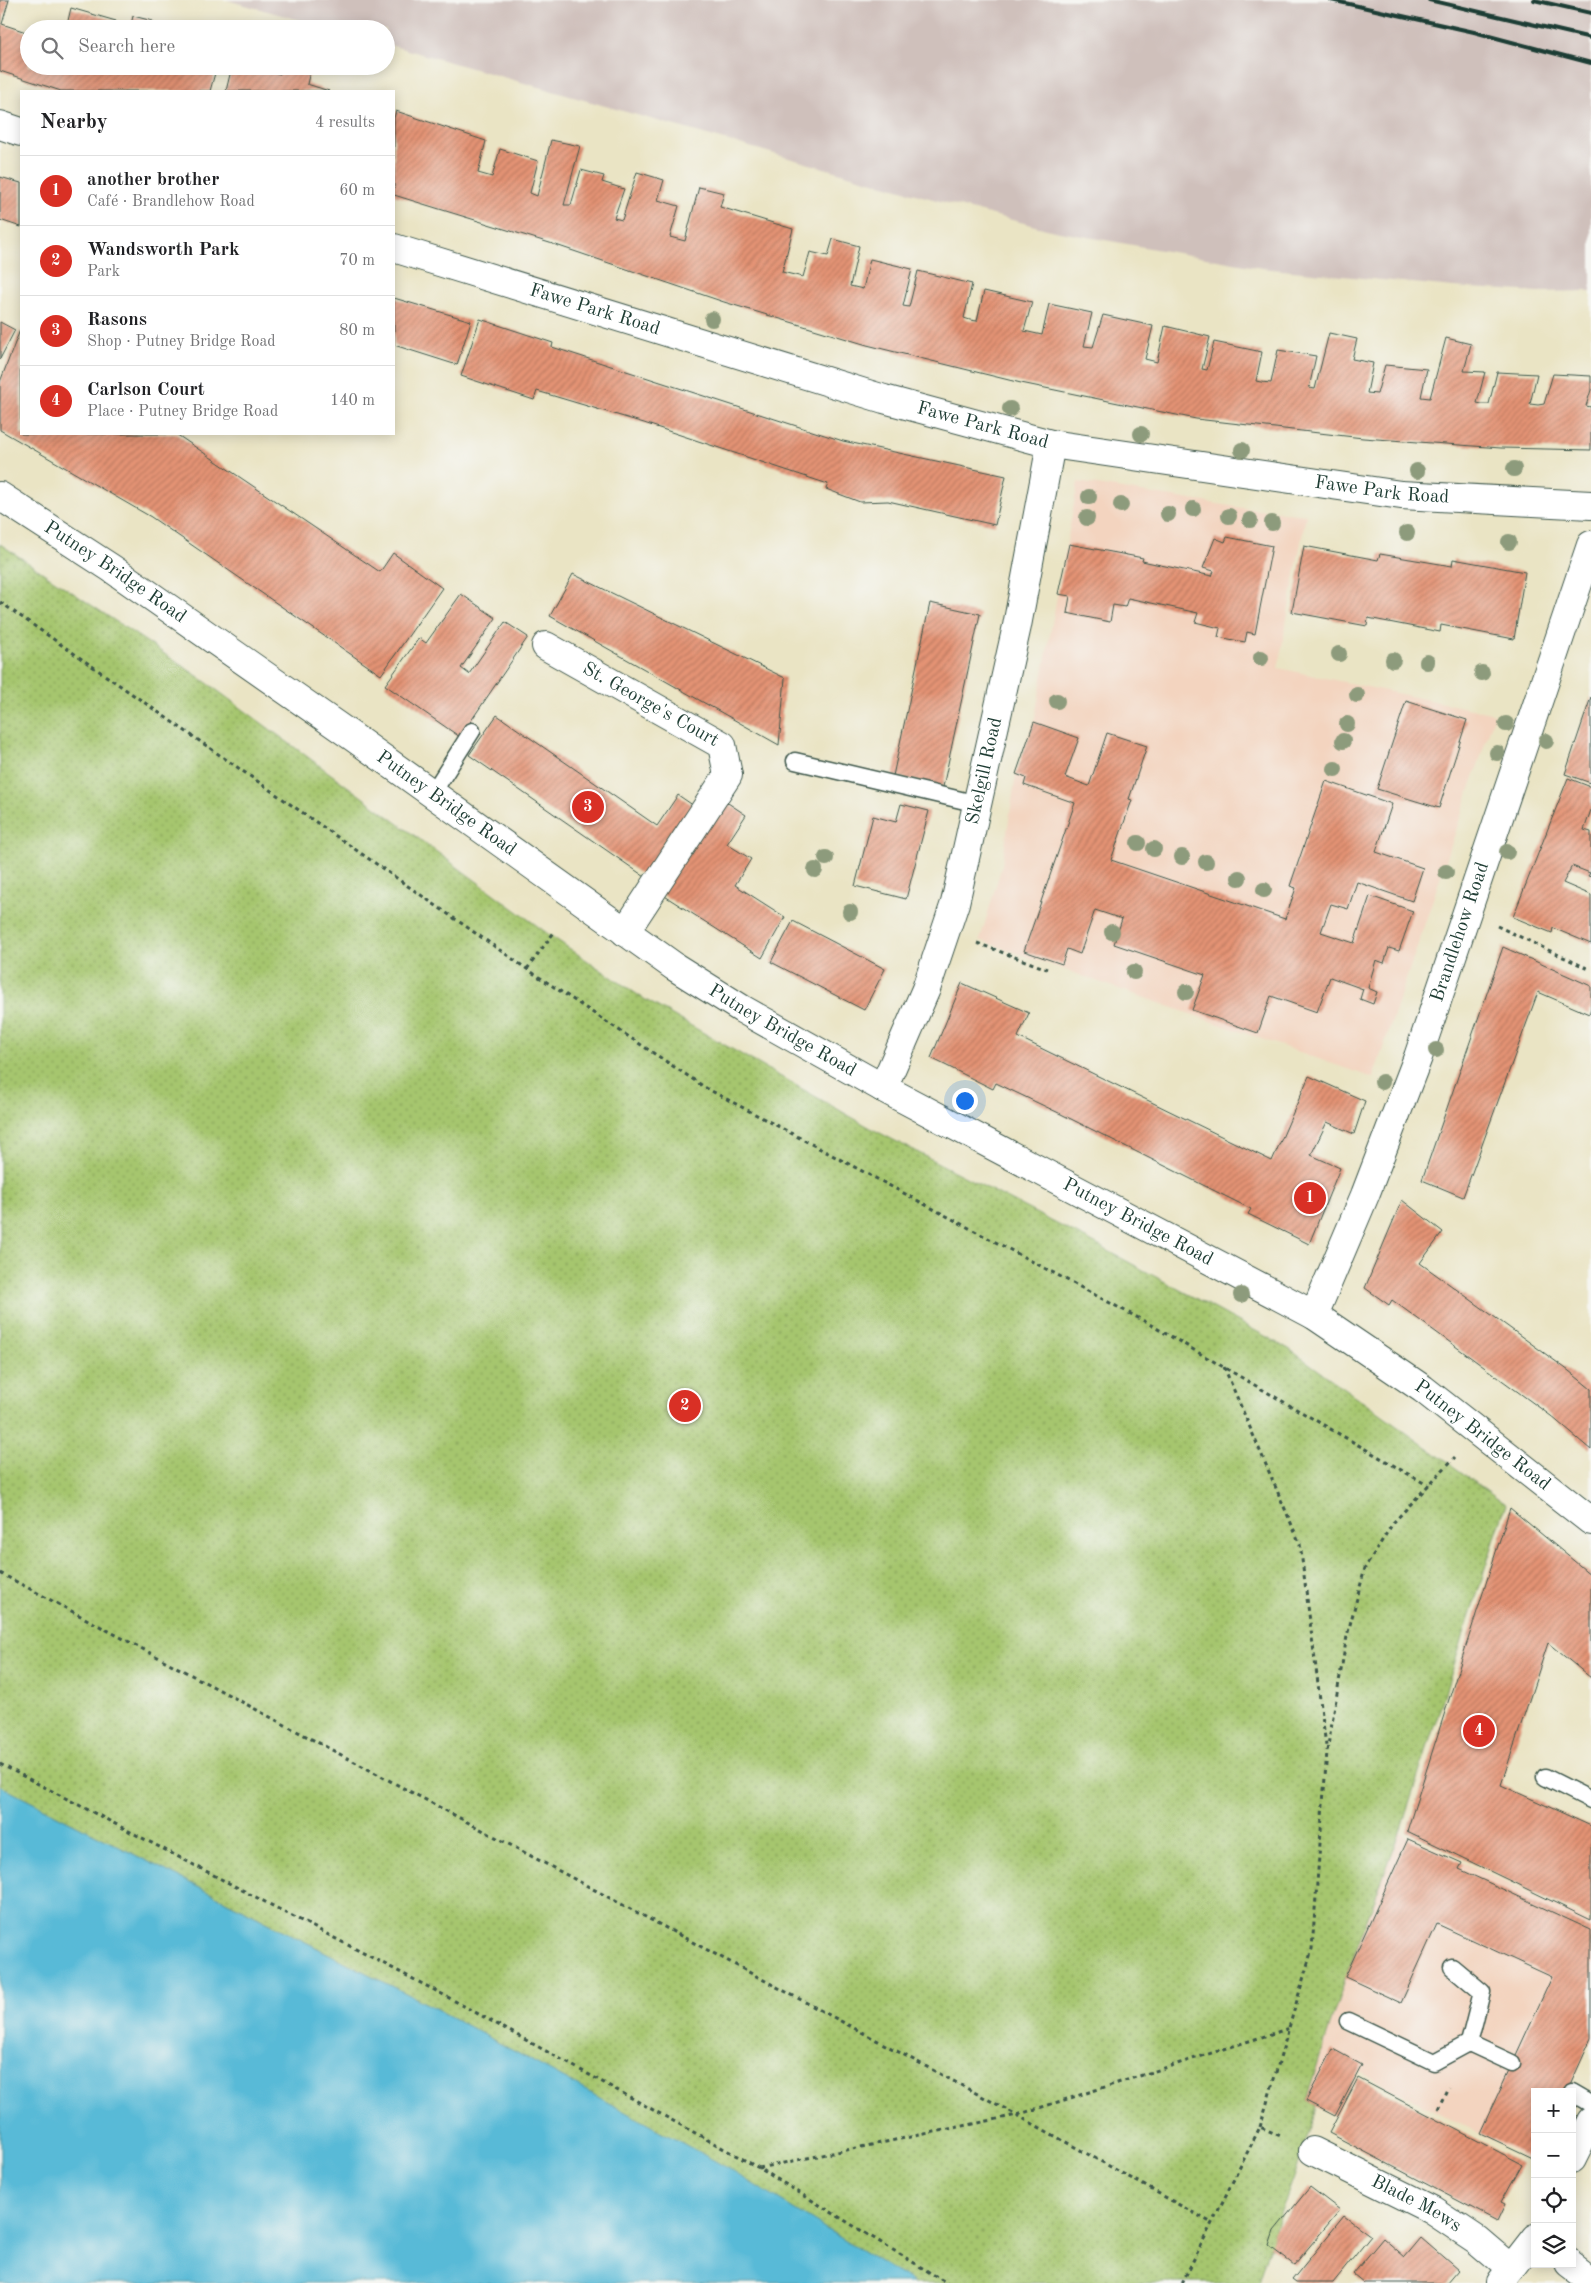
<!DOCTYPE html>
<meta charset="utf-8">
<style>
:root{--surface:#fff;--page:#f6f6f6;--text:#202124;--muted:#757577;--line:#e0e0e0;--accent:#d93025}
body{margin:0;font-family:"Old Standard TT",serif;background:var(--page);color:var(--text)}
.controls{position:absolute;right:15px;bottom:15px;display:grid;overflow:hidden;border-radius:0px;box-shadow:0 2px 12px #0003}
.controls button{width:45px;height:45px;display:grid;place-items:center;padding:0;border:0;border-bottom:1px solid var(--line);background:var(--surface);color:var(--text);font:25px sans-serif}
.you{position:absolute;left:964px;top:1100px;width:18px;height:18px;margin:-12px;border:4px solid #fff;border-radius:50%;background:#1a73e8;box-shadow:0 0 0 8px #1a73e833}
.badge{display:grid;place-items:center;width:32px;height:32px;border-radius:50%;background:var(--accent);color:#fff;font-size:16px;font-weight:700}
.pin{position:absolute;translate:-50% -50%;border:2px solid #fff;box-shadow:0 1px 5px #0006}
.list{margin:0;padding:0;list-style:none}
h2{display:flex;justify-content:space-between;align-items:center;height:65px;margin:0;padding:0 20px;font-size:21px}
h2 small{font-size:16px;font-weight:400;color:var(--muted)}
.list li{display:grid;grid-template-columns:32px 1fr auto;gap:15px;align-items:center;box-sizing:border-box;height:70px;padding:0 20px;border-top:1px solid var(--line)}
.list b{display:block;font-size:19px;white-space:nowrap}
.list p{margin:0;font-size:16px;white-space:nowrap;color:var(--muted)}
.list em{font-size:16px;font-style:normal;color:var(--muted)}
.icon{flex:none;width:28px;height:28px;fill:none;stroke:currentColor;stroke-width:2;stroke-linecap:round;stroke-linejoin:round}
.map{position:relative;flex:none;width:1591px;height:2283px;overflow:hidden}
.search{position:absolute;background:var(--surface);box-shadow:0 2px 12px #0003;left:20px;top:20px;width:375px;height:55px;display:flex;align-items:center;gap:12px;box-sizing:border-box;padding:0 18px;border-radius:28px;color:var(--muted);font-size:19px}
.panel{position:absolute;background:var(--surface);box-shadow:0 2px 12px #0003;left:20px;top:90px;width:375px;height:345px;border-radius:0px}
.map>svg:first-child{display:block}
</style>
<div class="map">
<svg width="1591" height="2283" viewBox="0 0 1591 2283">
<defs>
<pattern id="park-dots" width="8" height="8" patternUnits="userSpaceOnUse" patternTransform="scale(1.25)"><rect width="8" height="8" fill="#a6c66e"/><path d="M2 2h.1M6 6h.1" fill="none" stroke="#87a25b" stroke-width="1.8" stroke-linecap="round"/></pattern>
<pattern id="building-hatch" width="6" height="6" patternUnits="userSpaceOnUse" patternTransform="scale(1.25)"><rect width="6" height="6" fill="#e49374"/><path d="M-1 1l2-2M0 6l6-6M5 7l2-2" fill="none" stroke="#b87960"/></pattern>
</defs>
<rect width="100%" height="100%" fill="#f6f6f2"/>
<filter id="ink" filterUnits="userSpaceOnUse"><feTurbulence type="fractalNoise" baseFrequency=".02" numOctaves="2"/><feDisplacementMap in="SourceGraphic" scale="10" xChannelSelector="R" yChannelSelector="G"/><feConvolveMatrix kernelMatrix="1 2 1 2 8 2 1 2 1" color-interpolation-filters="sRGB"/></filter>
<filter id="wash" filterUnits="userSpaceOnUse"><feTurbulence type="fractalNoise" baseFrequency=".0096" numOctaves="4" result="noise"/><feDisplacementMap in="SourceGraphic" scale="20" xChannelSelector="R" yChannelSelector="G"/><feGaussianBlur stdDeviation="1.12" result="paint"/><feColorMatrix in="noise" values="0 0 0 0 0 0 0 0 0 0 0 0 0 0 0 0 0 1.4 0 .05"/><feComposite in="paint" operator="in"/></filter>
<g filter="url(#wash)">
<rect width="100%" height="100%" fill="#eae4c4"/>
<!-- built -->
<g fill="#f3d4bf">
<polygon points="1078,482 1249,509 1306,515 1278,668 1495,714 1373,1078 980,940 1002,865 1016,774 1034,722"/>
<polygon points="1400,1832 1591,1923 1591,2040 1567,2092 1535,2092 1534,2162 1359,2072 1335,2116 1306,2101 1346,1976"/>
</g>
<!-- railway -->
<polygon fill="#cfc0bb" points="227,0 1591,0 1591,291 1538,292 1453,287 1262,268 1054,231 940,201 386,44 386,29 332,29"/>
<!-- park -->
<polygon fill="url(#park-dots)" stroke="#628251" points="0,544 199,677 551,936 644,999 876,1131 1086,1239 1289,1349 1506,1504 1400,1832 1346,1976 1306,2101 1316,2106 1312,2124 1282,2207 1258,2283 914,2283 716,2162 431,2006 0,1786"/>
<!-- water -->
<polygon fill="#58bad7" stroke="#3c7c86" points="0,1786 431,2006 717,2162 914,2283 0,2283"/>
<g id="blocks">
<!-- building -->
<g fill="url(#building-hatch)">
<polygon points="0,0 9,0 2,24 29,33 29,66 217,66 210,91 61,91 0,71"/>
<polygon points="71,8 116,21 114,29 66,29"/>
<polygon points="133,16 153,21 151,29 130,29"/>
<polygon points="232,66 254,66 280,74 282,66 310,66 311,67 307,84 329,91 226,91"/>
<polygon points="396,111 486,141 478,173 492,177 500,149 538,161 530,193 537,196 551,140 580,146 564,205 571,205 581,170 604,176 602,182 624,189 614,218 622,220 637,172 664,180 658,200 679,206 670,237 685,241 699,187 724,193 720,207 793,229 782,272 803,277 810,252 828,256 833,239 859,246 850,286 863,289 870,259 912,269 903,306 909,307 918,271 972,284 964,318 970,320 977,321 984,291 1032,302 1024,331 1042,335 1049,304 1092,313 1084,346 1093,347 1103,315 1153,326 1145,359 1157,362 1165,326 1210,337 1202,369 1207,370 1214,342 1262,352 1256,381 1261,382 1271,383 1278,350 1316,356 1309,388 1315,389 1329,333 1357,339 1352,359 1373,363 1367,393 1377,394 1385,365 1427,369 1421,397 1430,398 1446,338 1471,344 1464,371 1485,372 1477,403 1482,404 1489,404 1497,372 1537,374 1530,404 1538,405 1544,404 1553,374 1591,376 1591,390 1586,406 1591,407 1591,450 1501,448 1363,438 1196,419 1021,383 867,345 724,302 553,244 394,195 394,118"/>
<polygon points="0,177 21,183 21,227 0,220"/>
<polygon points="394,298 471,321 457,365 394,345"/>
<polygon points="480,319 553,343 552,347 843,441 1006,476 995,525 888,501 860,502 826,489 828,484 644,423 537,391 534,400 461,376"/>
<polygon points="0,322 15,330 0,359"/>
<polygon points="20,330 21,434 176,434 380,572 393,553 442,588 381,675 151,517 0,430 0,382"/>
<polygon points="1227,537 1272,546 1255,634 1247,632 1245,642 1218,637 1220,628 1195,622 1198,613 1128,598 1125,607 1113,605 1110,622 1067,613 1070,596 1058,594 1069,544 1143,558 1142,561 1212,576 1214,571 1203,568 1215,538 1225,542"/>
<polygon points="1304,546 1378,560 1380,554 1452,566 1453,559 1525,572 1514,639 1441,625 1440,632 1368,618 1367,626 1292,612"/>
<polygon points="573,574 785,678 779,745 550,616"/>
<polygon points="461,594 496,618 461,668 469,674 505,622 528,637 460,737 385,685 419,638 426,643"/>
<polygon points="930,603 980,614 943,787 893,776"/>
<polygon points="1591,697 1591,783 1565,774"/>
<polygon points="1406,701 1467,720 1439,808 1377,789"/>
<polygon points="497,715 657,826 678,795 697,808 648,879 469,755"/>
<polygon points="1034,722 1079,738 1065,777 1089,786 1107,733 1147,746 1129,799 1132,800 1111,860 1285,919 1296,888 1290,886 1326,781 1392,804 1376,852 1423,868 1412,901 1357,882 1348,909 1331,904 1321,932 1354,943 1370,896 1413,911 1399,951 1389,948 1384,963 1376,960 1368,988 1377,992 1373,1004 1360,999 1363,989 1330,977 1317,1012 1271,996 1258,1033 1192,1010 1205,975 1114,944 1122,919 1095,910 1080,954 1067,949 1062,964 1024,951 1075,803 1024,785 1026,778 1016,774"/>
<polygon points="1568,778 1591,787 1591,810 1584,830 1591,832 1591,877 1588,876 1590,873 1572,866 1563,883 1591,895 1591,944 1553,928 1552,933 1513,917"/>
<polygon points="722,799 746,815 727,844 751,859 735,885 785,917 762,958 660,893"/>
<polygon points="901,804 929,811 906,899 855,886 873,816 896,822"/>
<polygon points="793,921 885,969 864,1010 771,962"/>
<polygon points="1503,947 1591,986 1591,1008 1589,1014 1538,992 1463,1197 1422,1180"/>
<polygon points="962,983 1029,1013 1018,1037 1272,1161 1309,1076 1365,1101 1354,1134 1327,1122 1311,1155 1340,1168 1309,1244 1248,1214 1251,1209 1061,1114 996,1083 993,1089 931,1058"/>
<polygon points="1402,1200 1443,1232 1420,1263 1569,1371 1591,1389 1591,1450 1551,1416 1392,1300 1389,1305 1365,1288"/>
<polygon points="1510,1508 1591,1575 1591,1678 1548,1643 1501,1785 1591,1826 1591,1920 1407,1831"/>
<polygon points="1408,1839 1462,1863 1459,1869 1591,1930 1591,2039 1567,2092 1535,2092 1535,2159 1480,2133 1552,1977 1437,1924 1401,2003 1345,1977"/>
<polygon points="1333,2049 1362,2065 1335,2116 1306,2101"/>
<polygon points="1358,2078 1522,2164 1501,2202 1505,2204 1497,2221 1329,2133"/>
<polygon points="1310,2187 1340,2210 1294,2265 1269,2246 1274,2231"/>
<polygon points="1344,2216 1371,2236 1333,2283 1296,2283 1292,2280"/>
<polygon points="1383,2238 1405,2257 1421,2238 1458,2270 1447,2283 1364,2283 1353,2274"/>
</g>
</g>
</g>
<g filter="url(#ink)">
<use href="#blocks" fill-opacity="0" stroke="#3d564a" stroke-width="1"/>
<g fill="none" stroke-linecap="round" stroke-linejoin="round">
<defs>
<g id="service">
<polyline points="795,761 978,804"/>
<polyline points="432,794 472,731"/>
<polyline points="1545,1777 1591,1800"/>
<polyline points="1452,1967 1482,1992 1469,2043"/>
<polyline points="1348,2021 1434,2062 1469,2043 1512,2063"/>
<polyline points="1572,2093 1591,2104"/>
</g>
<g id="minor">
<polyline points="0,125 21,132"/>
<path id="s1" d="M394,248L884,399L1051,444L1401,495L1591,505"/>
<path id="s2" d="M546,646L722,745L728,775L625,932"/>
<path id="s3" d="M883,1088L926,989L955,903L1017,626L1051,444"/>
<path id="s4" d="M1314,1315L1365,1195L1418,1057L1591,545"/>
<path id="s5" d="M1313,2151L1432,2210L1477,2240L1511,2269"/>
<polyline points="1572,2159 1591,2121"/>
<polyline points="1570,2264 1591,2280"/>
<polyline points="1500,2283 1535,2238"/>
</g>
<g id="primary">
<path id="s6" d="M0,496L111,568L353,737L675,967L742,1009L883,1088L1314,1315L1423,1389L1591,1521"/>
</g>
</defs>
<!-- service casing -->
<use href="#service" stroke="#3d564a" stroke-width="19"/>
<!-- minor casing -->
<use href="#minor" stroke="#3d564a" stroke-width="30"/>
<!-- primary casing -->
<use href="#primary" stroke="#3d564a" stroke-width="30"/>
<!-- path -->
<g stroke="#3d564a" stroke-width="3" stroke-dasharray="4 4" stroke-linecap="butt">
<polyline points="0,602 527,969 706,1088 1144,1321 1429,1486"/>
<polyline points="1497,926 1591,970"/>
<polyline points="977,943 1047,969"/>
<polyline points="527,969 555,931"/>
<polyline points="1224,1367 1300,1544 1326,1746"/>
<polyline points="0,1573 1017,2115 1212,2223"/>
<polyline points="0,1764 442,1994 759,2168 947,2283"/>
<polyline points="1438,2109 1448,2087"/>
<polyline points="1260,2127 1312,1949 1327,1751 1347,1636 1365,1568 1393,1523 1455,1457"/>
<polyline points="759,2168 1017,2115 1290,2028"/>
<polyline points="1182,2283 1260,2127 1283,2137"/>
</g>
<!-- service -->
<use href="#service" stroke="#fff" stroke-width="16"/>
<!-- minor -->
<use href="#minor" stroke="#fff" stroke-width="28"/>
<!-- primary -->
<use href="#primary" stroke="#fff" stroke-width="28"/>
<!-- rail -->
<g stroke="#1f3d34" stroke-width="4">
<polyline points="1331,0 1474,32 1591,63"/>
<polyline points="1429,0 1591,38"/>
<polyline points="1534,0 1591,13"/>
</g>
</g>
<!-- trees -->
<g fill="#8d9b7c">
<circle cx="712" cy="319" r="8"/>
<circle cx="1010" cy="409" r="8"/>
<circle cx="1141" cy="434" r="8"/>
<circle cx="1242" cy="450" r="8"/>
<circle cx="1514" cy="469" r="8"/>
<circle cx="1417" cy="471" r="8"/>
<circle cx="1089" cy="497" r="8"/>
<circle cx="1121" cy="505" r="8"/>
<circle cx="1193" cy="509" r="8"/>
<circle cx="1168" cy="514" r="8"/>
<circle cx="1229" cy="516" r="8"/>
<circle cx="1087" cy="518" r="8"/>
<circle cx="1250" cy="520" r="8"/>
<circle cx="1272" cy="523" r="8"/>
<circle cx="1407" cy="533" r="8"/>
<circle cx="1509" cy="542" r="8"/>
<circle cx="1339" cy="654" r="8"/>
<circle cx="1261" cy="658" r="8"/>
<circle cx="1393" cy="660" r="8"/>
<circle cx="1427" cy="662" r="8"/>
<circle cx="1482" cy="673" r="8"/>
<circle cx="1357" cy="695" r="8"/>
<circle cx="1057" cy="701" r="8"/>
<circle cx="1347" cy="724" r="8"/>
<circle cx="1506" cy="724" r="8"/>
<circle cx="1343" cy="741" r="8"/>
<circle cx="1546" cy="741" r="8"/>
<circle cx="1497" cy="753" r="8"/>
<circle cx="1335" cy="769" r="8"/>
<circle cx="1138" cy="843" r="8"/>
<circle cx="1154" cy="849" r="8"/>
<circle cx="1507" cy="852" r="8"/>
<circle cx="1182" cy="857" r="8"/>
<circle cx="826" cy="858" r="8"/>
<circle cx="1206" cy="862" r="8"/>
<circle cx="815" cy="870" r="8"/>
<circle cx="1446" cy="872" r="8"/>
<circle cx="1239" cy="878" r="8"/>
<circle cx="1264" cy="890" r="8"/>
<circle cx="850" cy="912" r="8"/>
<circle cx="1112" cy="932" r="8"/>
<circle cx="1134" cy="972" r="8"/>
<circle cx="1186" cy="992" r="8"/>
<circle cx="1436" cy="1050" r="8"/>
<circle cx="1382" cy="1082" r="8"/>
<circle cx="1241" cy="1295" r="8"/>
</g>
</g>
<g text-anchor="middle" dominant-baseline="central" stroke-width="5" stroke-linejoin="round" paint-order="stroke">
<!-- street labels -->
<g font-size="19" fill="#1f3d34" stroke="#f6f6f2">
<text stroke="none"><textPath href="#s1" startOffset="210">Fawe Park Road</textPath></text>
<text stroke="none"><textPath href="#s1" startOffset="615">Fawe Park Road</textPath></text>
<text stroke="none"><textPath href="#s1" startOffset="1020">Fawe Park Road</textPath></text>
<text stroke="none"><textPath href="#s6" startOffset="138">Putney Bridge Road</textPath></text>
<text stroke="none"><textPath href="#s2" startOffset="120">St. George's Court</textPath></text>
<text stroke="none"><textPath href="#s3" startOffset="334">Skelgill Road</textPath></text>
<text stroke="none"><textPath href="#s6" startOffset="542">Putney Bridge Road</textPath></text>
<text stroke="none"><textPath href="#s4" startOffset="410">Brandlehow Road</textPath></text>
<text stroke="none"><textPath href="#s6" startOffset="948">Putney Bridge Road</textPath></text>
<text stroke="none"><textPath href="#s6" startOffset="1352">Putney Bridge Road</textPath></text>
<text stroke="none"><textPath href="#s6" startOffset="1758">Putney Bridge Road</textPath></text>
<text stroke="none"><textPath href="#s5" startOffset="116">Blade Mews</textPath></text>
</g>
</g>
</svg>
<div class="controls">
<button>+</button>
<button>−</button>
<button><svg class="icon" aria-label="locate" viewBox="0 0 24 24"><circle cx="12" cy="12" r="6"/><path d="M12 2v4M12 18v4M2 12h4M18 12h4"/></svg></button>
<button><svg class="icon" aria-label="layers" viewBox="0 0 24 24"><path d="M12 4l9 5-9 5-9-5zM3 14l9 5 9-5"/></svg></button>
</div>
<div class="you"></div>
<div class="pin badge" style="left:1310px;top:1198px">1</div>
<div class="pin badge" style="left:685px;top:1406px">2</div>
<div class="pin badge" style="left:588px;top:807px">3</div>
<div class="pin badge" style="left:1479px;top:1731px">4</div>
<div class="search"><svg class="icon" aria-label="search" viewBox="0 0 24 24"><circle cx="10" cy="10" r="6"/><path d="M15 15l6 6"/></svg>Search here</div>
<section class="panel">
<h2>Nearby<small>4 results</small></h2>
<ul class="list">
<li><span class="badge">1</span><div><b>another brother</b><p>Café · Brandlehow Road</p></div><em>60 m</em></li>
<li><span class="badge">2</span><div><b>Wandsworth Park</b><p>Park</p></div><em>70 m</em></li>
<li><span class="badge">3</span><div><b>Rasons</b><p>Shop · Putney Bridge Road</p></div><em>80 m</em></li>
<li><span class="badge">4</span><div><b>Carlson Court</b><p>Place · Putney Bridge Road</p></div><em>140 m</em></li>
</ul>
</section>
</div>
